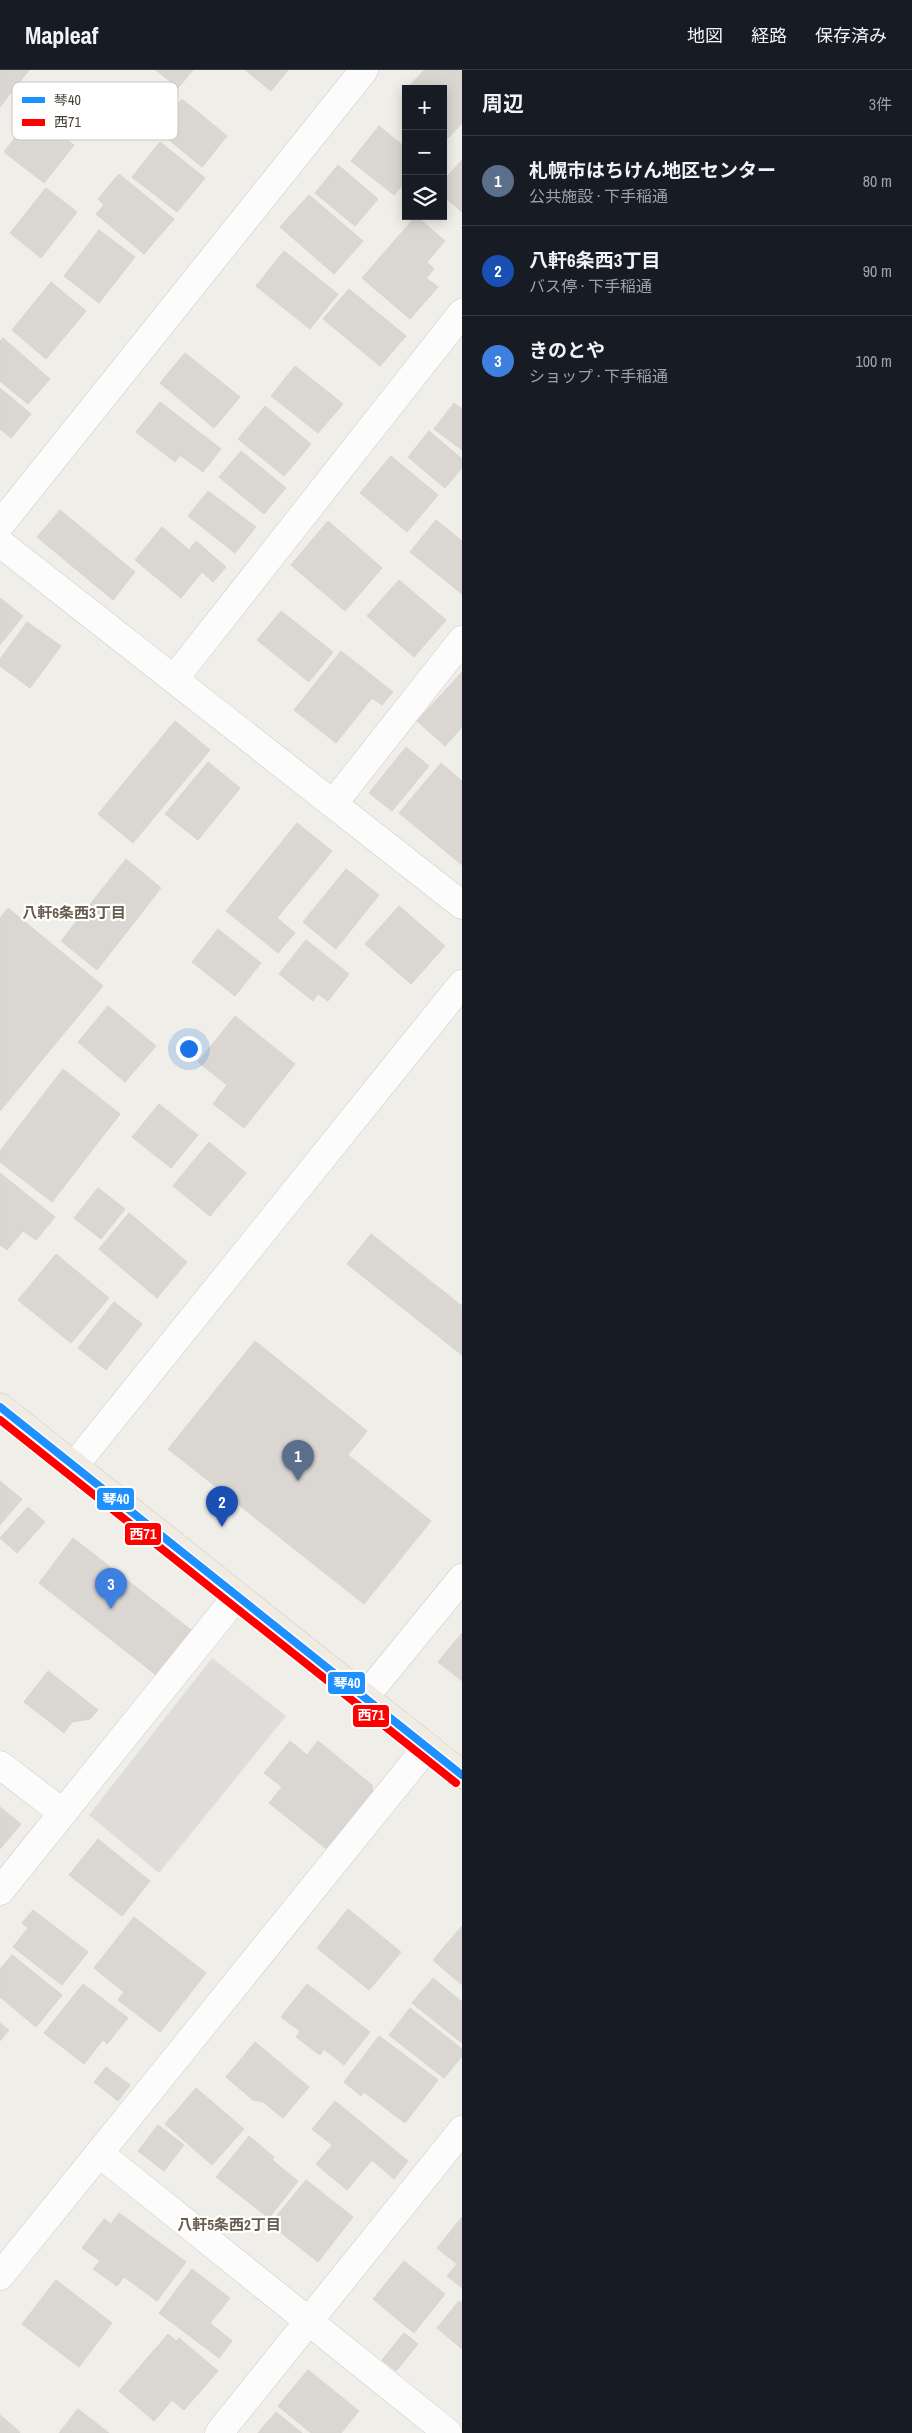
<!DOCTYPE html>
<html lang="ja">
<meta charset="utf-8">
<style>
:root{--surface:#171b24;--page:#242831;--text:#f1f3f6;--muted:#9ea1a6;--line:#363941;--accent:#db2777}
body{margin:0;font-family:"Archivo Narrow","Noto Sans JP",sans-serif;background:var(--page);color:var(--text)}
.controls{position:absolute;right:15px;top:15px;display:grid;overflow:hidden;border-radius:0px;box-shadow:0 2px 12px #0003}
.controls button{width:45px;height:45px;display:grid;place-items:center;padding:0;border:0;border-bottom:1px solid var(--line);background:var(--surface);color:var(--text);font:25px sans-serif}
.you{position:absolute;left:188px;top:978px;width:18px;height:18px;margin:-12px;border:4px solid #fff;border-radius:50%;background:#1a73e8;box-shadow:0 0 0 8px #1a73e833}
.badge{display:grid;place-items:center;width:32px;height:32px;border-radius:50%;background:var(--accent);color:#fff;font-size:16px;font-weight:700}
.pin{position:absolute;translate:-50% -41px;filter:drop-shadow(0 1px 2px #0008)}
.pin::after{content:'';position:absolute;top:26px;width:18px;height:15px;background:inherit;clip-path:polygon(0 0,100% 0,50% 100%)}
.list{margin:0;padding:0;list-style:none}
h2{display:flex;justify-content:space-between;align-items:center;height:65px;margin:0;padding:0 20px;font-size:21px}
h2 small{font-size:16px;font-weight:400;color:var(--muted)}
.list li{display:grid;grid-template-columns:32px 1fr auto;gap:15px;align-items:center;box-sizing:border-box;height:90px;padding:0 20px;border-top:1px solid var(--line)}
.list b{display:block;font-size:19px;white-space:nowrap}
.list p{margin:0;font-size:16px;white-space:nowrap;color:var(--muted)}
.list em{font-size:16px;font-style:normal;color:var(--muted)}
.icon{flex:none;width:28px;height:28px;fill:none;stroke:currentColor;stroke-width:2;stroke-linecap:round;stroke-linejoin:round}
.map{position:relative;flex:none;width:462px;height:2363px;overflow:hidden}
header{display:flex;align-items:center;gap:30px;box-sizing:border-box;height:70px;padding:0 25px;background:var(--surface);border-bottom:1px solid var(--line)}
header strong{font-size:24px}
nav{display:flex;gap:28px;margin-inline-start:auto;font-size:18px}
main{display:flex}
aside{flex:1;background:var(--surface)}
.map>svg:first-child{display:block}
</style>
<header>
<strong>Mapleaf</strong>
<nav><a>地図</a><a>経路</a><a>保存済み</a></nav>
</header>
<main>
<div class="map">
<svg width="462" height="2363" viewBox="0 0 462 2363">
<rect width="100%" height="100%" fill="#f0eee9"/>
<!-- parking -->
<polygon fill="#dfddd9" points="212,1588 286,1646 159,1803 89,1745"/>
<!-- building -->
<g fill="#dad7d2" stroke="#d8d5cf">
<polygon points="0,0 29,0 0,37"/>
<polygon points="156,0 193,0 178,18"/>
<polygon points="245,0 288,0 271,21"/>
<polygon points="424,0 462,0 462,53 448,68 443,64 443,19 407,19"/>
<polygon points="182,29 227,66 202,97 157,60"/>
<polygon points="34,43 74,75 44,113 4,82"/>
<polygon points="379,56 406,78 406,111 394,125 351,91"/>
<polygon points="160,72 205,108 177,142 132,107"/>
<polygon points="462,90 462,142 443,126 443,111"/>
<polygon points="338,95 378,129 355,156 315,123"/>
<polygon points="119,104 174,149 144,184 96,144 104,135 98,129"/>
<polygon points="46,118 77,142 41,188 10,163"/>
<polygon points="309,125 363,171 334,204 280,157"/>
<polygon points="416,146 445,171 427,192 434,199 426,208 438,217 410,249 362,208"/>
<polygon points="99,160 135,187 99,233 64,206"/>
<polygon points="284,181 338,224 310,259 256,216"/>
<polygon points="51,212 86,241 46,289 12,260"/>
<polygon points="349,219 406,266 380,296 323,249"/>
<polygon points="3,268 50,309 28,334 0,311 0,271"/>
<polygon points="185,283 240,327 214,358 160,313"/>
<polygon points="295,296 343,334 318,363 271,326"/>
<polygon points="0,318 31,344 11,368 0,359"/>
<polygon points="160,332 221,379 203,402 180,385 175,392 136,362"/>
<polygon points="454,333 462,339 462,380 434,359"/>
<polygon points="265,336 311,374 284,406 238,369"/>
<polygon points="429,361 462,389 462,398 445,418 408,387"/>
<polygon points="241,381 286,418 264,444 219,407"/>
<polygon points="391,386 438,425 407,462 360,423"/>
<polygon points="208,421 256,457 235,483 188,446"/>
<polygon points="60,440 135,502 113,530 37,467"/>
<polygon points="436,450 462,471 462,524 410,482"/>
<polygon points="328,451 382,498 345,541 291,495"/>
<polygon points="162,457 189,480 196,471 226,497 213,512 202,502 181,528 135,490"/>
<polygon points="399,510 446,550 414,587 367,546"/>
<polygon points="0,528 23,546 0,575"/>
<polygon points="281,541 333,582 309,612 257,570"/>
<polygon points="27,552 61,576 30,618 0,596 0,589"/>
<polygon points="341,581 393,622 382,635 372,628 336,673 294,640"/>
<polygon points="462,602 462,657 445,676 417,651"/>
<polygon points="175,651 210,680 133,773 98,744"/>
<polygon points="406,677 429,696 392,741 369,723"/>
<polygon points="208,692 240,718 198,770 165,744"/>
<polygon points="441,693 462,711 462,795 399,743"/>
<polygon points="297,753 332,781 277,848 295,863 278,883 226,841"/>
<polygon points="126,789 161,818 97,900 61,871"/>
<polygon points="346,799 379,825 336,879 303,852"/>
<polygon points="399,836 445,876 411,914 365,874"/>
<polygon points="8,838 103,916 0,1041 0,848"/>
<polygon points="218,859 261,893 235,926 192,892"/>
<polygon points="306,870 349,904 328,931 318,924 313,931 279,904"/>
<polygon points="108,936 156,976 125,1012 78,972"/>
<polygon points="235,946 295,994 244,1058 213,1034 227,1015 198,992"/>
<polygon points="63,999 120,1044 52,1132 0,1092 0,1081"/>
<polygon points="159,1034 198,1065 171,1098 132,1067"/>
<polygon points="209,1072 246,1103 210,1146 173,1116"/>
<polygon points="0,1103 55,1147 36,1170 23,1161 7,1180 0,1175"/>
<polygon points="98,1118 125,1139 101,1169 74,1148"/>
<polygon points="129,1143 187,1192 157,1228 99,1179"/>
<polygon points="371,1164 462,1236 462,1285 347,1194"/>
<polygon points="56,1184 109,1228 71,1273 18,1230"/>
<polygon points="114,1232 142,1254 106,1300 78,1278"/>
<polygon points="255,1271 367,1361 348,1385 431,1451 364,1534 168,1379"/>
<polygon points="0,1411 22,1429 0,1455"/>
<polygon points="28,1437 45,1452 17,1483 0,1468"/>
<polygon points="73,1468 195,1563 160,1608 39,1513"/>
<polygon points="462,1563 462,1611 438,1592"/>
<polygon points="48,1601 98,1640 90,1649 72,1652 64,1663 24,1632"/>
<polygon points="290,1671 307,1685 318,1671 372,1715 373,1726 329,1781 269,1733 282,1717 264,1703"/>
<polygon points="0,1737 21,1754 0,1779"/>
<polygon points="98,1769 150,1811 122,1846 69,1805"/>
<polygon points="348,1839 401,1882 369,1920 317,1878"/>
<polygon points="33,1840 88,1882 62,1915 13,1877 28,1858 22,1853"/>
<polygon points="134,1847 206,1903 160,1962 118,1930 124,1922 94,1898"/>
<polygon points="462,1856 462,1915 433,1890"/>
<polygon points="12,1885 62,1925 36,1957 0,1927 0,1899"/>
<polygon points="433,1908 462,1932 462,1973 412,1933"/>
<polygon points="83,1914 128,1948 107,1974 103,1970 84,1994 44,1963"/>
<polygon points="307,1914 370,1962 344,1995 324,1979 320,1985 296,1967 300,1961 281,1947"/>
<polygon points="410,1938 462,1979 462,1986 444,2008 389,1965"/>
<polygon points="0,1953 9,1960 0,1971"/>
<polygon points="379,1966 438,2010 405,2053 364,2022 361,2026 344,2012"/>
<polygon points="255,1972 309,2017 283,2048 263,2032 253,2030 226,2007"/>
<polygon points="106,1997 130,2015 118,2031 94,2012"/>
<polygon points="196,2018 244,2059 212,2095 165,2054"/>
<polygon points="335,2031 408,2091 394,2109 372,2090 347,2120 316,2094 332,2075 312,2059"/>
<polygon points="158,2055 184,2075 164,2101 138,2081"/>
<polygon points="249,2066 274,2087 272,2090 298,2111 269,2148 216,2107"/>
<polygon points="306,2110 353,2147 318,2192 270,2154"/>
<polygon points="119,2143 186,2192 157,2231 124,2207 117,2216 93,2199 100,2191 82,2178 104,2149 111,2154"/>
<polygon points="462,2147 462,2218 447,2206 457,2194 437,2178"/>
<polygon points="404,2191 445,2224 414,2263 373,2229"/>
<polygon points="192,2199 230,2228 210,2253 232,2271 219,2288 159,2243"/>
<polygon points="56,2210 112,2253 79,2297 22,2254"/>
<polygon points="459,2231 462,2233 462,2279 437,2258"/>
<polygon points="404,2263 418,2274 396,2301 382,2290"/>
<polygon points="168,2264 176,2271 179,2268 218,2301 184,2340 172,2330 154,2351 119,2321"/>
<polygon points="308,2300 359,2341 341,2363 311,2363 278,2336"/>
<polygon points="78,2339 109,2363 59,2363"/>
<polygon points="276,2342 302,2363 258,2363"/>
<polygon points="0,2345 20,2362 19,2363 0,2363"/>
</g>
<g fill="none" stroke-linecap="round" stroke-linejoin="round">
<defs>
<g id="minor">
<polyline points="0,455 364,0"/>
<polyline points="0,473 462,835"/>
<polyline points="174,609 462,243"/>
<polyline points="333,734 462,570"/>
<polyline points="74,1396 462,914"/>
<polyline points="364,1628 462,1508"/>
<polyline points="0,1695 63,1743"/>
<polyline points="0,1821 237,1526"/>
<polyline points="99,2083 448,2363"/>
<polyline points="0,2206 427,1677"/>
<polyline points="219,2363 462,2060"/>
</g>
<polyline id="major" points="0,1337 462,1705"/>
</defs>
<!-- minor casing -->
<use href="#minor" stroke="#ceccc7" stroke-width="29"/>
<!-- major casing -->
<use href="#major" stroke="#d2c9b6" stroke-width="29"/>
<!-- minor -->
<use href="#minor" stroke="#fdfcfc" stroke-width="28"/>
<!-- major -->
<use href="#major" stroke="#f1ece3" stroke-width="28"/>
<defs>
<polyline id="bus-1" points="0,1337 462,1705"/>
<polyline id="bus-2" points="0,1350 456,1713"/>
</defs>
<!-- bus-1 casing -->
<use href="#bus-1" stroke="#fff" stroke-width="11"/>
<!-- bus-2 casing -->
<use href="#bus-2" stroke="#fff" stroke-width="11"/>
<!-- bus-1 -->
<use href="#bus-1" stroke="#1e90ff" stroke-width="8"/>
<!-- bus-2 -->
<use href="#bus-2" stroke="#f00" stroke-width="8"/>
</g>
<g text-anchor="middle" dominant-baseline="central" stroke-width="4.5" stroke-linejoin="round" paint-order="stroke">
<!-- neighbourhood labels -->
<g font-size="15" font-weight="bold" fill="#695c4d" stroke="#fff">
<text x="74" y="842">八軒6条西3丁目</text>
<text x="229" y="2154">八軒5条西2丁目</text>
</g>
</g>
<!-- legend -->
<rect x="12" y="12" width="166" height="58" rx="8" fill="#fff" stroke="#c8c5c2" stroke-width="1"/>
<rect x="22" y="27" width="23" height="6" fill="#1e90ff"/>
<rect x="22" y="49" width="23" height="7" fill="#f00"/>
<g font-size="14" fill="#463f35">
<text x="54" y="35">琴40</text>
<text x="54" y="57">西71</text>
</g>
<g stroke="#fff" stroke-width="2">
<rect x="96" y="1417" width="39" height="24" rx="5" fill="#1e90ff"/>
<rect x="124" y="1452" width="38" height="24" rx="5" fill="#f00"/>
<rect x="327" y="1601" width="39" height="24" rx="5" fill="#1e90ff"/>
<rect x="352" y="1634" width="38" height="24" rx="5" fill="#f00"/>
</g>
<g font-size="14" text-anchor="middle" font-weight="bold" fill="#fff">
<text x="116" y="1434">琴40</text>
<text x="143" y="1469">西71</text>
<text x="347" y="1618">琴40</text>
<text x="371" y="1650">西71</text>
</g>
</svg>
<div class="controls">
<button>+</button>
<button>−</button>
<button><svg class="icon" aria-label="layers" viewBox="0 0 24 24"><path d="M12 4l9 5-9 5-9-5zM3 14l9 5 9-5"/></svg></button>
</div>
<div class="you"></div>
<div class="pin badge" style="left:298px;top:1411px;background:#5c6f8a">1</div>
<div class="pin badge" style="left:222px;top:1457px;background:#1a4fb4">2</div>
<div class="pin badge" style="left:111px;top:1539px;background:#3f7fe0">3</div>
</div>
<aside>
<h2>周辺<small>3件</small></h2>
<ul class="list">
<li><span class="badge" style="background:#5c6f8a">1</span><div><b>札幌市はちけん地区センター</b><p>公共施設 · 下手稲通</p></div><em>80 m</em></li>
<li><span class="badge" style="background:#1a4fb4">2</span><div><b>八軒6条西3丁目</b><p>バス停 · 下手稲通</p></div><em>90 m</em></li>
<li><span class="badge" style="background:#3f7fe0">3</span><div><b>きのとや</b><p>ショップ · 下手稲通</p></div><em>100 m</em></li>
</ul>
</aside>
</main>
